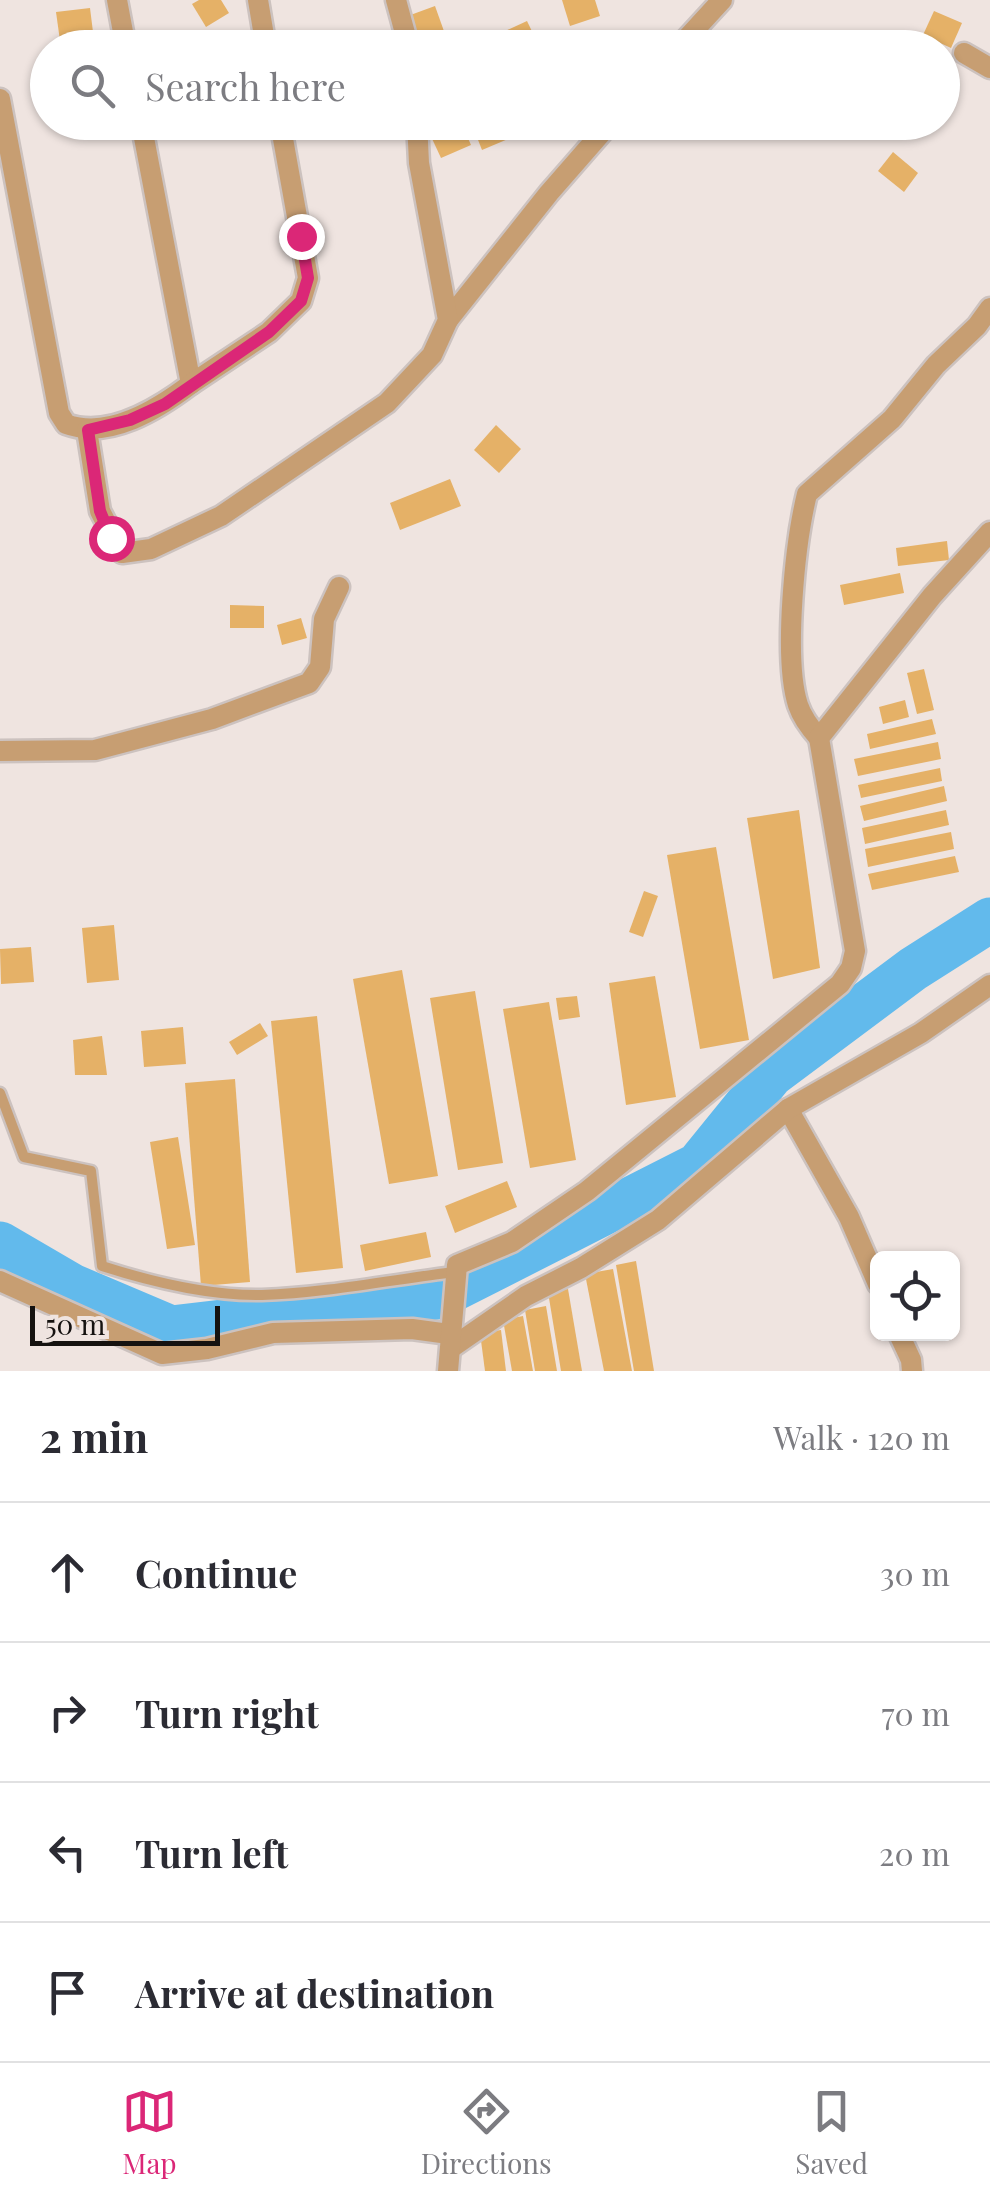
<!DOCTYPE html>
<meta charset="utf-8">
<style>
:root{--surface:#fff;--page:#f2f2f3;--text:#2b2b33;--muted:#7c7c81;--line:#e1e1e2;--accent:#db2777}
body{margin:0;font-family:"Playfair Display",serif;background:var(--page);color:var(--text)}
.controls{position:absolute;right:30px;bottom:30px;display:grid;overflow:hidden;border-radius:15px;box-shadow:0 2px 8px #0004}
.controls button{width:90px;height:90px;display:grid;place-items:center;padding:0;border:0;border-bottom:2px solid var(--line);background:var(--surface);color:var(--text);font:50px sans-serif}
.scale{position:absolute;left:30px;bottom:25px;width:190px;box-sizing:border-box;padding-left:10px;border:5px solid #151210;border-top:0;font-size:28px;line-height:35px;white-space:nowrap;color:#151210;-webkit-text-stroke:8px #efe4e0;paint-order:stroke}
.stop{position:absolute;width:30px;height:30px;margin:-22px;border:8px solid #db2777;border-radius:50%;background:#fff}
.stop.end{background:#db2777;border-color:#fff;box-shadow:0 2px 10px #0008}
.list{margin:0;padding:0;list-style:none}
h2{display:flex;justify-content:space-between;align-items:center;height:130px;margin:0;padding:0 40px;font-size:42px}
h2 small{font-size:32px;font-weight:400;color:var(--muted)}
.list li{display:grid;grid-template-columns:65px 1fr auto;gap:30px;align-items:center;box-sizing:border-box;height:140px;padding:0 40px;border-top:2px solid var(--line)}
.list b{display:block;font-size:38px;white-space:nowrap}
.list em{font-size:32px;font-style:normal;color:var(--muted)}
.icon{flex:none;width:55px;height:55px;fill:none;stroke:currentColor;stroke-width:2;stroke-linecap:round;stroke-linejoin:round}
.map{position:relative;flex:none;width:990px;height:1371px;overflow:hidden}
.search{position:absolute;background:var(--surface);box-shadow:0 2px 8px #0004;left:30px;right:30px;top:30px;height:110px;display:flex;align-items:center;gap:25px;box-sizing:border-box;padding:0 35px;border-radius:55px;color:var(--muted);font-size:38px}
.sheet{height:690px;background:var(--surface)}
nav{display:flex;justify-content:space-around;align-items:center;box-sizing:border-box;height:140px;border-top:2px solid var(--line);background:var(--surface);font-size:28px;color:var(--muted)}
nav a{display:grid;justify-items:center;gap:5px}
nav .on{color:var(--accent)}
.map>svg:first-child{display:block}
</style>
<div class="map">
<svg width="990" height="1371" viewBox="0 0 990 1371">
<rect width="100%" height="100%" fill="#efe4e0"/>
<g fill="none" stroke-linecap="round" stroke-linejoin="round">
<!-- river -->
<polyline stroke="#62baec" stroke-width="45" points="0,1244 72,1286 171,1328 438,1297 698,1165 771,1075 913,969 990,920"/>
</g>
<!-- building -->
<g fill="#e5b167">
<polygon points="199,0 221,0 229,13 206,27 192,4"/>
<polygon points="562,0 595,0 600,16 570,26"/>
<polygon points="435,6 450,48 417,48 405,17"/>
<polygon points="90,8 95,48 61,48 56,12"/>
<polygon points="934,11 962,23 951,48 923,35"/>
<polygon points="527,21 540,48 511,48 503,32"/>
<polygon points="445,122 461,122 471,145 441,158 428,130"/>
<polygon points="471,122 501,122 508,139 482,150"/>
<polygon points="893,152 918,173 904,192 878,171"/>
<polygon points="496,425 521,449 499,473 474,450"/>
<polygon points="450,479 461,506 400,530 390,503"/>
<polygon points="947,541 949,560 898,566 896,548"/>
<polygon points="900,573 904,593 844,605 840,585"/>
<polygon points="230,605 264,606 264,628 230,628"/>
<polygon points="301,618 307,638 282,645 277,625"/>
<polygon points="924,669 934,710 917,714 907,673"/>
<polygon points="905,700 909,717 883,724 879,707"/>
<polygon points="932,719 936,734 870,749 867,734"/>
<polygon points="938,742 941,759 858,776 854,759"/>
<polygon points="940,768 942,781 861,798 858,785"/>
<polygon points="944,786 947,801 864,821 860,806"/>
<polygon points="799,810 820,968 773,979 747,818"/>
<polygon points="946,810 949,825 865,844 862,828"/>
<polygon points="951,832 954,849 868,867 865,849"/>
<polygon points="716,847 749,1040 700,1049 667,855"/>
<polygon points="955,856 959,872 872,890 868,874"/>
<polygon points="644,891 658,896 643,937 629,932"/>
<polygon points="114,925 119,980 87,983 82,928"/>
<polygon points="31,947 34,982 1,984 0,949"/>
<polygon points="402,970 438,1176 389,1184 353,979"/>
<polygon points="655,976 676,1097 626,1105 609,983"/>
<polygon points="475,991 503,1163 458,1170 430,998"/>
<polygon points="577,996 580,1017 559,1020 556,998"/>
<polygon points="549,1002 576,1160 530,1168 503,1009"/>
<polygon points="317,1016 343,1268 296,1273 271,1021"/>
<polygon points="260,1023 268,1036 237,1055 229,1042"/>
<polygon points="183,1027 186,1064 144,1067 141,1031"/>
<polygon points="102,1036 107,1075 75,1075 73,1040"/>
<polygon points="235,1079 250,1282 201,1286 185,1083"/>
<polygon points="178,1137 195,1245 167,1249 150,1142"/>
<polygon points="507,1181 517,1207 455,1233 445,1206"/>
<polygon points="426,1232 431,1257 365,1271 360,1245"/>
<polygon points="636,1261 654,1371 634,1371 616,1265"/>
<polygon points="613,1269 632,1371 604,1371 585,1274"/>
<polygon points="568,1289 582,1371 561,1371 548,1292"/>
<polygon points="546,1306 557,1371 535,1371 525,1310"/>
<polygon points="523,1316 533,1371 512,1371 503,1320"/>
<polygon points="501,1330 506,1371 485,1371 480,1333"/>
</g>
<g fill="none" stroke-linecap="round" stroke-linejoin="round">
<defs>
<path id="service" d="M0,1093L24,1157L91,1171L102,1266C152,1282 208,1296 262,1295C325,1293 391,1280 454,1272"/>
<g id="minor">
<polyline points="117,0 126,48"/>
<polyline points="258,0 266,48"/>
<polyline points="396,0 409,48"/>
<polyline points="678,48 722,0"/>
<polyline points="964,53 990,68"/>
<path d="M0,99L59,413L66,424C109,440 158,409 191,384L141,122"/>
<polyline points="448,320 549,193 611,122"/>
<polyline points="191,384 269,332 301,301 308,278 280,122"/>
<polyline points="87,430 100,511 122,553 151,549 221,516 387,403 432,355 448,320 419,163 417,122"/>
<path d="M819,738C811,729 802,717 798,705C783,658 795,543 807,494L892,419L936,365L977,326L990,308"/>
<polyline points="0,751 95,750 212,719 309,683 320,667 324,619 339,587"/>
<polyline points="788,1109 849,1217 878,1284"/>
<polyline points="0,1281 162,1354 207,1349 273,1333 412,1329 449,1334"/>
<polyline points="899,1334 911,1360 912,1371"/>
<polyline points="451,1348 526,1296 581,1268 658,1220 788,1109 921,1033 990,985"/>
<polyline points="448,1371 457,1265 512,1242 587,1191 840,984 851,968 855,951 819,738 932,596 990,532"/>
</g>
</defs>
<!-- service casing -->
<use href="#service" stroke="#ccc2bf" stroke-width="15"/>
<!-- minor casing -->
<use href="#minor" stroke="#ccc2bf" stroke-width="25"/>
<!-- service -->
<use href="#service" stroke="#c79e72" stroke-width="10"/>
<!-- minor -->
<use href="#minor" stroke="#c79e72" stroke-width="20"/>
</g>
<g fill="none" stroke-linecap="round" stroke-linejoin="round">
<!-- route -->
<polyline stroke="#db2777" stroke-width="12" points="111,538 100,511 88,430 130,420 165,404 269,332 301,301 308,278 301,236"/>
</g>
</svg>
<div class="controls">
<button><svg class="icon" aria-label="locate" viewBox="0 0 24 24"><circle cx="12" cy="12" r="6"/><path d="M12 2v4M12 18v4M2 12h4M18 12h4"/></svg></button>
</div>
<div class="scale">50 m</div>
<div class="stop" style="left:111px;top:538px"></div>
<div class="stop end" style="left:301px;top:236px"></div>
<div class="search"><svg class="icon" aria-label="search" viewBox="0 0 24 24"><circle cx="10" cy="10" r="6"/><path d="M15 15l6 6"/></svg>Search here</div>
</div>
<section class="sheet">
<h2>2 min<small>Walk · 120 m</small></h2>
<ul class="list">
<li><svg class="icon" aria-label="ahead" viewBox="0 0 24 24"><path d="M12 20V5M6 11l6-6 6 6"/></svg><div><b>Continue</b></div><em>30 m</em></li>
<li><svg class="icon" aria-label="right" viewBox="0 0 24 24"><path d="M7 20v-9h11M14 6l5 5-5 5"/></svg><div><b>Turn right</b></div><em>70 m</em></li>
<li><svg class="icon" aria-label="left" viewBox="0 0 24 24"><path d="M17 20v-9H6M10 6l-5 5 5 5"/></svg><div><b>Turn left</b></div><em>20 m</em></li>
<li><svg class="icon" aria-label="arrive" viewBox="0 0 24 24"><path d="M6 21V4h12l-3 4 3 4H6"/></svg><div><b>Arrive at destination</b></div></li>
</ul>
</section>
<nav>
<a class="on"><svg class="icon" aria-label="map" viewBox="0 0 24 24"><path d="M3 6l6-2 6 2 6-2v14l-6 2-6-2-6 2zM9 4v14M15 6v14"/></svg>Map</a>
<a><svg class="icon" aria-label="directions" viewBox="0 0 24 24"><path d="M12 3l9 9-9 9-9-9zM9 14v-3h6M13 9l2 2-2 2"/></svg>Directions</a>
<a><svg class="icon" aria-label="saved" viewBox="0 0 24 24"><path d="M7 4h10v16l-5-4-5 4z"/></svg>Saved</a>
</nav>
